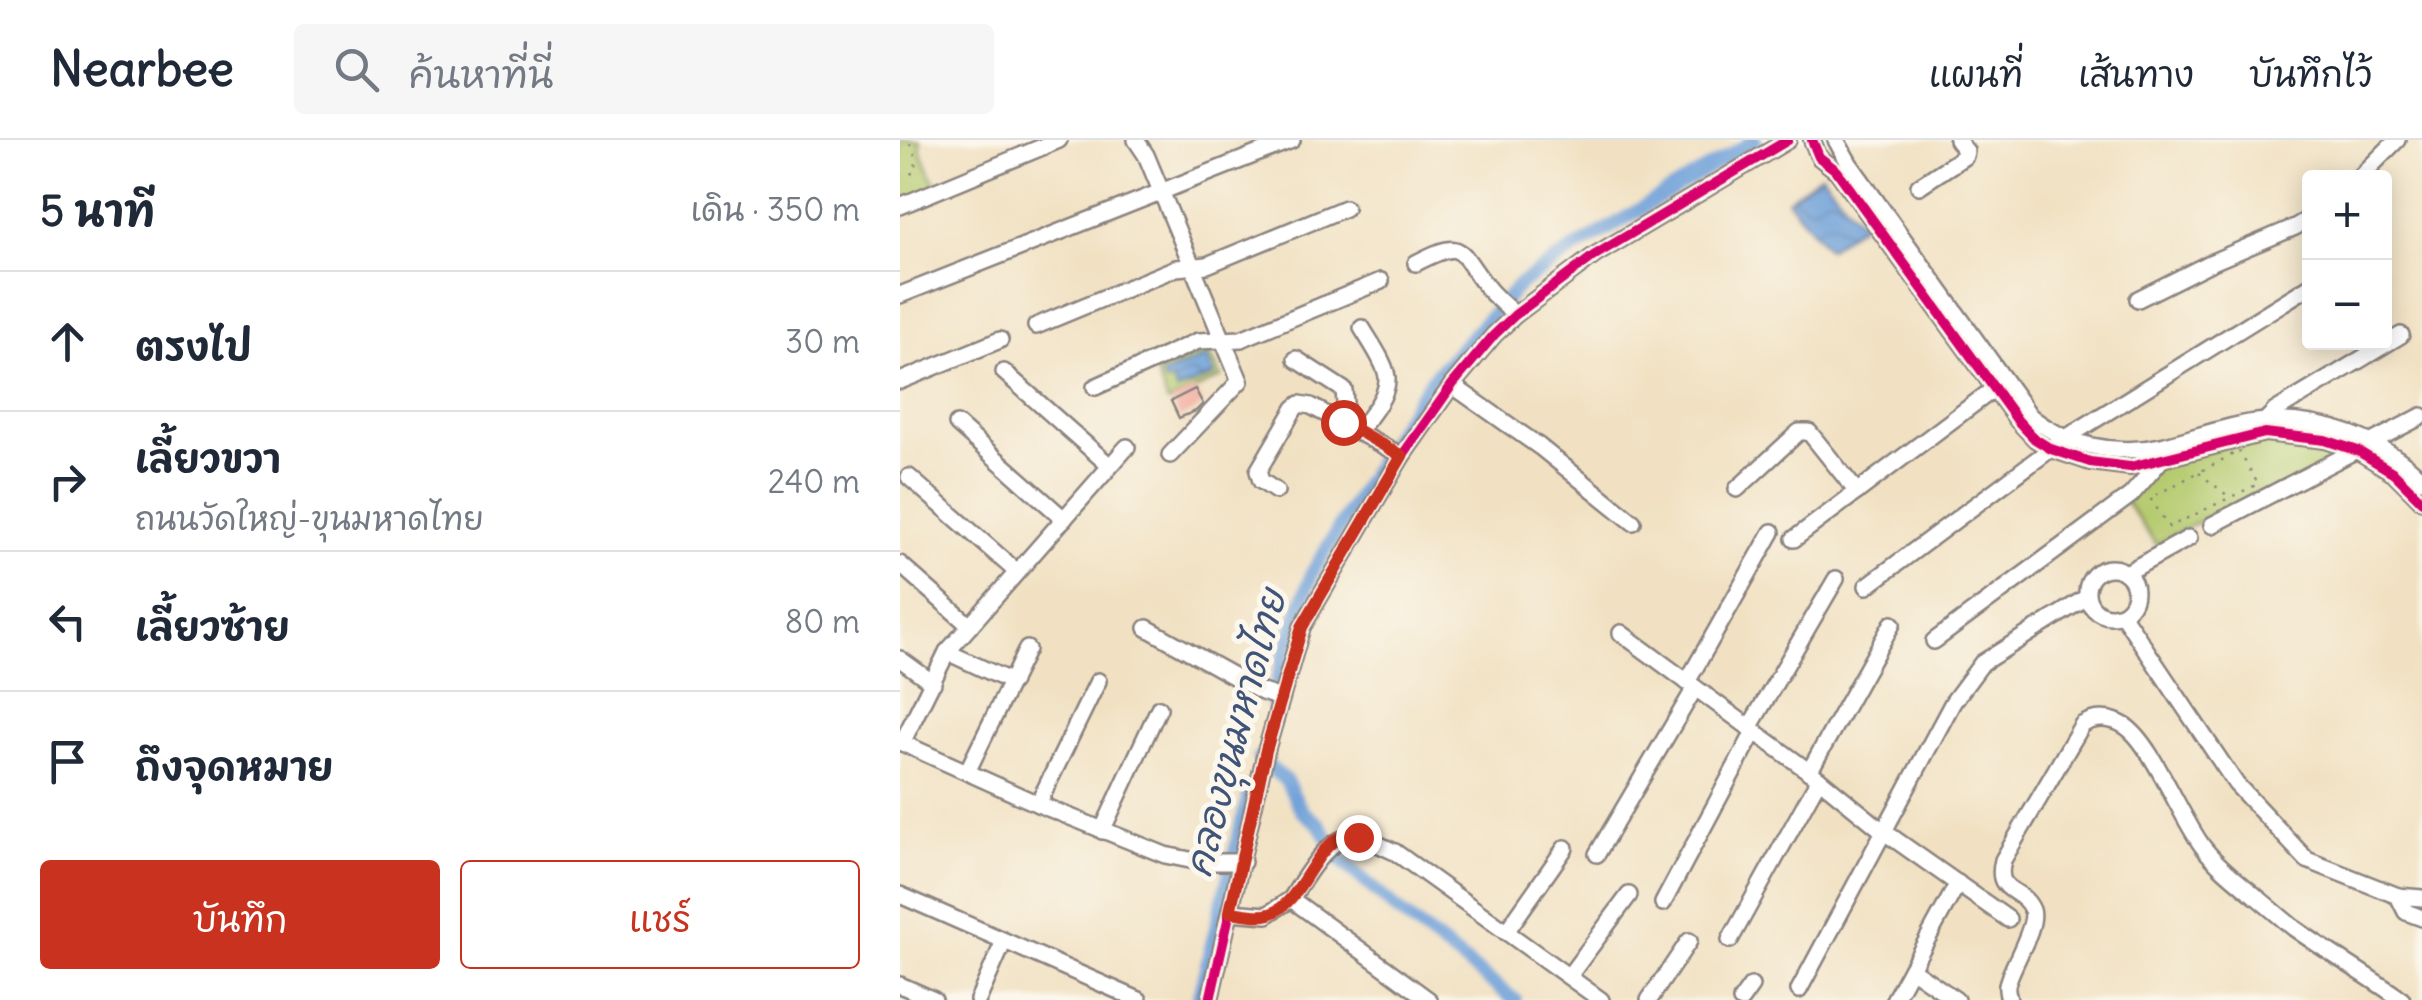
<!DOCTYPE html>
<html lang="th">
<meta charset="utf-8">
<style>
:root{--surface:#fff;--page:#f6f6f7;--text:#1f2937;--muted:#747a83;--line:#e0e1e3;--accent:#c8321e}
body{margin:0;font-family:Delius,"Playpen Sans Thai",sans-serif;background:var(--page);color:var(--text)}
.controls{position:absolute;right:30px;top:30px;display:grid;overflow:hidden;border-radius:10px;box-shadow:0 5px 25px #0003}
.controls button{width:90px;height:90px;display:grid;place-items:center;padding:0;border:0;border-bottom:2px solid var(--line);background:var(--surface);color:var(--text);font:50px sans-serif}
.stop{position:absolute;width:30px;height:30px;margin:-22px;border:8px solid #c8321e;border-radius:50%;background:#fff}
.stop.end{background:#c8321e;border-color:#fff;box-shadow:0 2px 10px #0008}
.list{margin:0;padding:0;list-style:none}
h2{display:flex;justify-content:space-between;align-items:center;height:130px;margin:0;padding:0 40px;font-size:42px}
h2 small{font-size:32px;font-weight:400;color:var(--muted)}
.list li{display:grid;grid-template-columns:65px 1fr auto;gap:30px;align-items:center;box-sizing:border-box;height:140px;padding:0 40px;border-top:2px solid var(--line)}
.list b{display:block;font-size:38px;white-space:nowrap}
.list p{margin:0;font-size:32px;white-space:nowrap;color:var(--muted)}
.list em{font-size:32px;font-style:normal;color:var(--muted)}
.actions{display:flex;gap:20px;padding:30px 40px}
.actions a{flex:1;padding:22px 0;border:2px solid var(--accent);border-radius:10px;text-align:center;font-size:35px;color:var(--accent)}
.actions .main{background:var(--accent);color:#fff}
.icon{flex:none;width:55px;height:55px;fill:none;stroke:currentColor;stroke-width:2;stroke-linecap:round;stroke-linejoin:round}
.map{position:relative;flex:none;width:1522px;height:860px;overflow:hidden}
header{display:flex;align-items:center;gap:60px;box-sizing:border-box;height:140px;padding:0 50px;background:var(--surface);border-bottom:2px solid var(--line)}
header strong{font-size:48px}
nav{display:flex;gap:55px;margin-inline-start:auto;font-size:35px}
.search{width:700px;height:90px;background:var(--page);display:flex;align-items:center;gap:25px;box-sizing:border-box;padding:0 35px;border-radius:10px;color:var(--muted);font-size:38px}
main{display:flex}
aside{flex:1;background:var(--surface)}
.map>svg:first-child{display:block}
</style>
<header>
<strong>Nearbee</strong>
<div class="search"><svg class="icon" aria-label="search" viewBox="0 0 24 24"><circle cx="10" cy="10" r="6"/><path d="M15 15l6 6"/></svg>ค้นหาที่นี่</div>
<nav><a>แผนที่</a><a>เส้นทาง</a><a>บันทึกไว้</a></nav>
</header>
<main>
<aside>
<h2>5 นาที<small>เดิน · 350 m</small></h2>
<ul class="list">
<li><svg class="icon" aria-label="ahead" viewBox="0 0 24 24"><path d="M12 20V5M6 11l6-6 6 6"/></svg><div><b>ตรงไป</b></div><em>30 m</em></li>
<li><svg class="icon" aria-label="right" viewBox="0 0 24 24"><path d="M7 20v-9h11M14 6l5 5-5 5"/></svg><div><b>เลี้ยวขวา</b><p>ถนนวัดใหญ่-ขุนมหาดไทย</p></div><em>240 m</em></li>
<li><svg class="icon" aria-label="left" viewBox="0 0 24 24"><path d="M17 20v-9H6M10 6l-5 5 5 5"/></svg><div><b>เลี้ยวซ้าย</b></div><em>80 m</em></li>
<li><svg class="icon" aria-label="arrive" viewBox="0 0 24 24"><path d="M6 21V4h12l-3 4 3 4H6"/></svg><div><b>ถึงจุดหมาย</b></div></li>
</ul>
<div class="actions"><a class="main">บันทึก</a><a>แชร์</a></div>
</aside>
<div class="map">
<svg width="1522" height="860" viewBox="0 0 1522 860">
<defs>
<pattern id="water-waves" width="16" height="10" patternUnits="userSpaceOnUse" patternTransform="scale(2.5)"><rect width="16" height="10" fill="#6c9fd8"/><path d="M0 5q4-4 8 0t8 0" fill="none" stroke="#5881b0"/></pattern>
</defs>
<rect width="100%" height="100%" fill="#fbf7ec"/>
<filter id="ink" filterUnits="userSpaceOnUse"><feTurbulence type="fractalNoise" baseFrequency=".01" numOctaves="2"/><feDisplacementMap in="SourceGraphic" scale="20" xChannelSelector="R" yChannelSelector="G"/><feConvolveMatrix kernelMatrix="1 2 1 2 8 2 1 2 1" color-interpolation-filters="sRGB"/></filter>
<filter id="wash" filterUnits="userSpaceOnUse"><feTurbulence type="fractalNoise" baseFrequency=".0048" numOctaves="4" result="noise"/><feDisplacementMap in="SourceGraphic" scale="40" xChannelSelector="R" yChannelSelector="G"/><feGaussianBlur stdDeviation="2.25" result="paint"/><feColorMatrix in="noise" values="0 0 0 0 0 0 0 0 0 0 0 0 0 0 0 0 0 1.4 0 .05"/><feComposite in="paint" operator="in"/></filter>
<g filter="url(#wash)">
<rect width="100%" height="100%" fill="#f1e1c2"/>
<!-- green -->
<g fill="#b5ca6e" stroke="#6c7654" stroke-width="2.5">
<polygon points="0,0 20,0 21,12 38,50 0,66"/>
<polygon points="308,210 322,237 268,263 256,232"/>
<polygon points="1365,293 1458,311 1312,385 1306,378 1256,404 1224,360 1262,319"/>
</g>
<!-- water -->
<g fill="url(#water-waves)" stroke="#47608a" stroke-width="2.5">
<polygon points="921,34 962,84 928,109 887,60"/>
<polygon points="306,217 315,235 277,251 272,241 266,243 262,235"/>
</g>
<g fill="none" stroke-linecap="round" stroke-linejoin="round">
<!-- canal -->
<g stroke="#6c9fd8" stroke-width="14">
<polyline points="372,563 384,517 412,433 495,294 532,239 620,144 666,114 855,0"/>
<polyline points="359,618 386,641 402,671 420,685 440,719 504,776 615,860"/>
<polyline points="298,860 351,647"/>
</g>
</g>
<g id="blocks">
<!-- building -->
<polygon fill="#f1b0a3" points="295,249 303,264 296,271 279,278 271,261"/>
</g>
</g>
<g filter="url(#ink)">
<use href="#blocks" fill-opacity="0" stroke="#8a827e" stroke-width="2.5"/>
<g fill="none" stroke-linecap="round" stroke-linejoin="round">
<defs>
<g id="minor">
<polyline points="236,0 246,15 340,241 270,315"/>
<polyline points="912,0 919,17 937,31 1118,281 1135,299 1151,309 1190,322 1230,327 1365,293 1425,300 1458,311 1494,333 1522,361"/>
<path d="M936,0L949,23L1130,276C1167,306 1215,316 1261,306C1296,298 1331,283 1367,281C1423,279 1483,299 1522,340"/>
<polyline points="1459,38 1497,0"/>
<polyline points="1019,46 1065,16 1066,11 1057,0"/>
<polyline points="0,66 159,0"/>
<path d="M516,123C565,98 557,109 586,146C594,157 605,165 615,175"/>
<polyline points="0,155 392,0"/>
<polyline points="1238,159 1310,123 1395,87 1410,78"/>
<polyline points="136,186 276,128 307,125 445,68"/>
<polyline points="396,219 444,250 446,276 443,282"/>
<polyline points="104,232 210,326"/>
<polyline points="0,241 100,200"/>
<polyline points="552,245 640,307 733,382"/>
<polyline points="195,247 298,201 341,199 481,141"/>
<polyline points="57,284 164,379"/>
<polyline points="1365,285 1365,281 1375,271 1501,195"/>
<path d="M458,292C468,278 486,259 487,241C489,228 469,200 462,188"/>
<polyline points="9,337 117,432"/>
<polyline points="837,349 899,292 909,292 957,352"/>
<polyline points="376,351 361,341 358,331 395,268 400,264 411,266 502,316"/>
<polyline points="1312,385 1522,276"/>
<polyline points="894,399 1099,245"/>
<polyline points="0,424 70,486"/>
<circle cx="1211" cy="452" r="24"/>
<polyline points="1226,433 1289,398"/>
<polyline points="967,446 1164,299 1410,146"/>
<polyline points="1222,474 1336,644 1407,720 1498,756"/>
<polyline points="247,488 362,552 381,558"/>
<polyline points="721,493 919,639 983,691 1108,779"/>
<polyline points="1034,501 1231,355 1262,319 1262,316"/>
<polyline points="47,512 112,542"/>
<polyline points="0,519 33,543"/>
<polyline points="787,542 872,392"/>
<polyline points="849,588 936,439"/>
<polyline points="0,602 138,664 265,715 300,722 343,722"/>
<polyline points="2,603 47,512 227,307"/>
<polyline points="67,632 127,509"/>
<polyline points="909,632 992,484"/>
<polyline points="138,664 198,541"/>
<polyline points="202,691 259,568"/>
<polyline points="697,714 795,548"/>
<polyline points="0,755 239,860"/>
<polyline points="1522,758 1498,756 1506,772 1522,778"/>
<path d="M391,759C405,738 429,692 458,697C470,699 483,707 495,712L701,860"/>
<polyline points="763,763 854,592"/>
<polyline points="330,772 367,775 391,759 529,860"/>
<polyline points="606,792 665,708"/>
<polyline points="830,800 919,639"/>
<polyline points="1011,829 1056,860"/>
<polyline points="669,836 729,755"/>
<polyline points="0,845 34,860"/>
<polyline points="899,850 1053,562 1082,523 1187,457"/>
<polyline points="78,860 104,801"/>
<polyline points="310,860 366,611 402,487 502,316 552,245 594,195 615,175 695,115 888,0"/>
<polyline points="749,860 789,801"/>
<polyline points="841,860 851,846"/>
<polyline points="994,860 1058,743"/>
<path d="M1109,860C1108,854 1106,850 1107,845C1110,828 1138,786 1132,770C1122,746 1094,755 1103,720L1182,585C1195,577 1211,577 1225,586C1251,602 1281,678 1303,707C1317,725 1335,739 1353,754C1367,765 1380,777 1394,788C1429,813 1467,835 1502,860"/>
</g>
</defs>
<!-- minor casing -->
<use href="#minor" stroke="#8a827e" stroke-width="20"/>
<!-- path -->
<g stroke="#8a827e" stroke-width="2.5" stroke-dasharray="2.5 8" stroke-linecap="butt">
<path d="M0,35L13,33C19,21 15,12 8,0"/>
<polygon points="1339,311 1358,344 1269,387 1250,358"/>
<polyline points="1299,333 1328,356"/>
</g>
<!-- minor -->
<use href="#minor" stroke="#fff" stroke-width="15"/>
<defs>
<g id="cycleway">
<polyline points="912,0 919,17 937,31 1118,281 1135,299 1151,309 1190,322 1230,327 1365,293 1425,300 1458,311 1494,333 1522,361"/>
<polyline points="310,860 366,611 402,487 502,316 552,245 594,195 615,175 695,115 888,0"/>
</g>
</defs>
<!-- cycleway casing -->
<use href="#cycleway" stroke="#fbf7ec" stroke-width="16"/>
<!-- cycleway -->
<use href="#cycleway" stroke="#d6006c" stroke-width="10"/>
</g>
</g>
<g fill="none" stroke-linecap="round" stroke-linejoin="round" filter="url(#ink)">
<!-- route -->
<path stroke="#c8321e" stroke-width="12" d="M443,282L502,316L402,487L366,610L330,772C342,773 358,778 370,774C401,763 412,710 441,697C445,696 454,697 458,697"/>
</g>
<g text-anchor="middle" dominant-baseline="central" stroke-width="10" stroke-linejoin="round" paint-order="stroke">
<!-- water labels -->
<g font-size="38" font-style="italic" fill="#40547a" stroke="#fbf7ec">
<text transform="translate(335 593) rotate(-75)">คลองขุนมหาดไทย</text>
</g>
</g>
</svg>
<div class="controls">
<button>+</button>
<button>−</button>
</div>
<div class="stop" style="left:443px;top:282px"></div>
<div class="stop end" style="left:458px;top:697px"></div>
</div>
</main>
